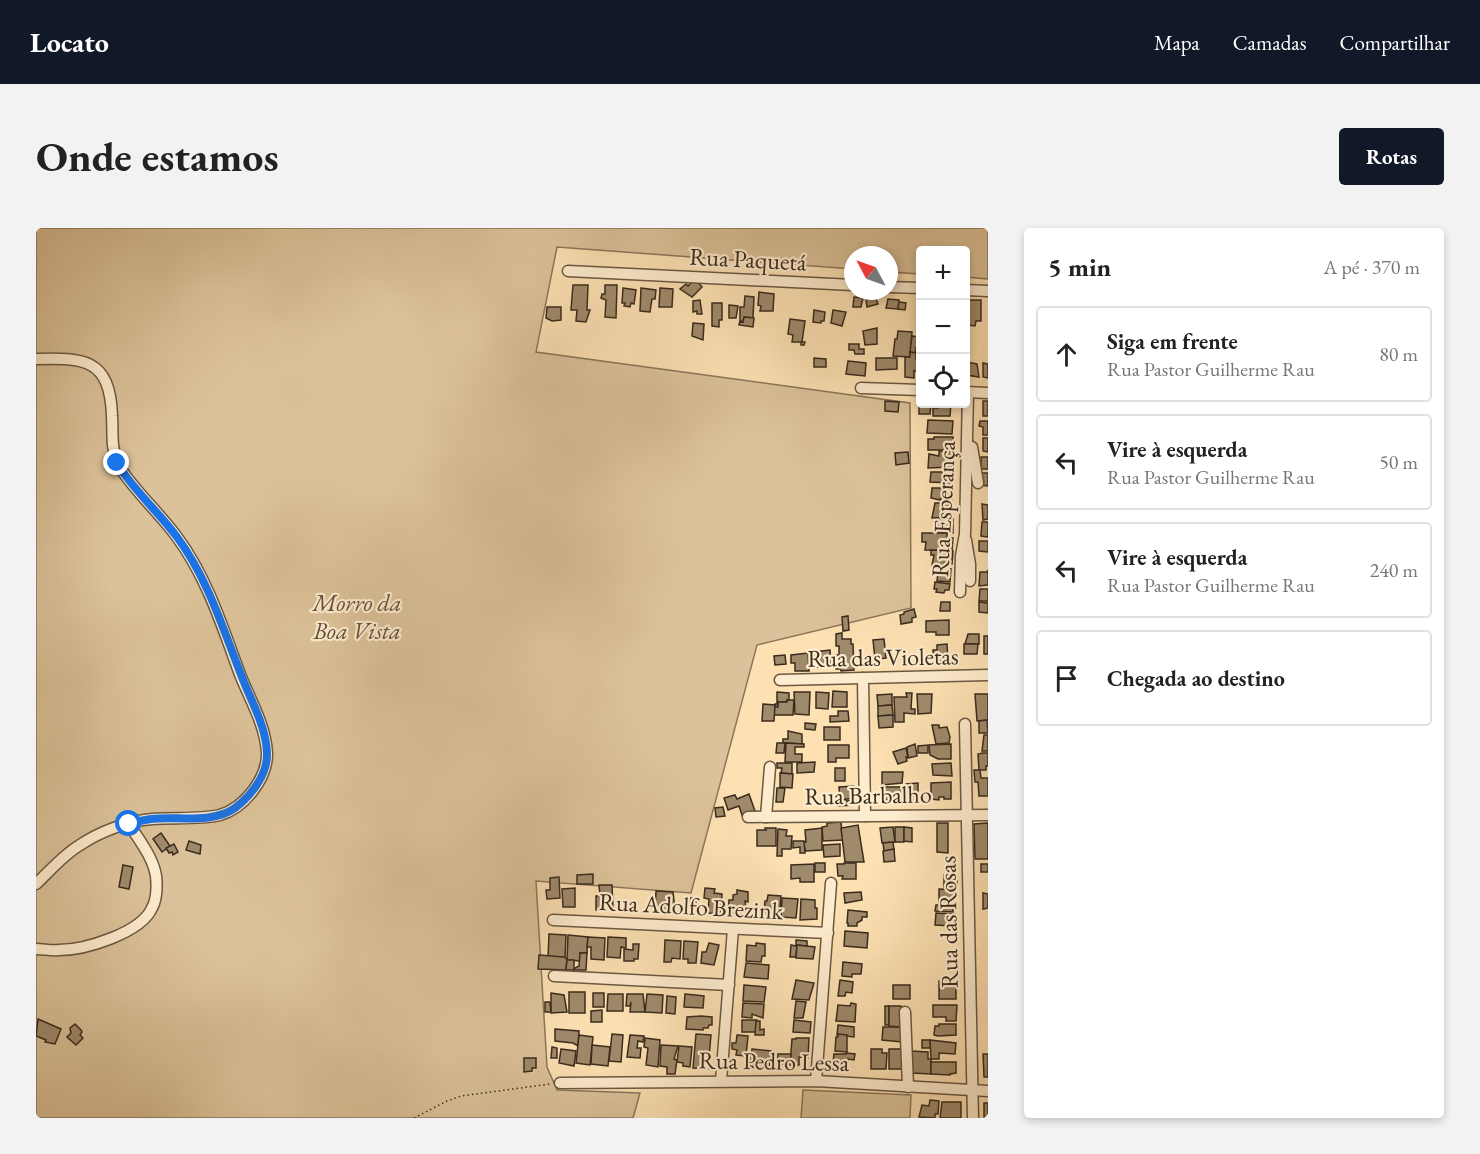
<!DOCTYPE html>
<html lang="pt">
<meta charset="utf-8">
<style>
:root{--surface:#fff;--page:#f2f2f2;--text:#222;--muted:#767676;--line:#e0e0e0;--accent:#111827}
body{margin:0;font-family:"EB Garamond",serif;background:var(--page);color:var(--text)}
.controls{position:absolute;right:18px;top:18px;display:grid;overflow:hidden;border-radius:6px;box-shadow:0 3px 9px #0003}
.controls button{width:54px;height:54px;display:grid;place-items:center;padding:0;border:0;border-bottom:2px solid var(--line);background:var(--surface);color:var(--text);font:30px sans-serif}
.compass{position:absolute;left:808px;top:18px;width:54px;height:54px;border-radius:50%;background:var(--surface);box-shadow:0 3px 9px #0003;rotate:311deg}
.stop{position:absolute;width:18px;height:18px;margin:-14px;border:4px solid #1a73e8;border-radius:50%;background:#fff}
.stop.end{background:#1a73e8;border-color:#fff;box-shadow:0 2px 6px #0008}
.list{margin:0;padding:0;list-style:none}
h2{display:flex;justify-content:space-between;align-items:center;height:78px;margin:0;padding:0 24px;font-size:26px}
h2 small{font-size:20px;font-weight:400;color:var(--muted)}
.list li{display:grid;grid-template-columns:39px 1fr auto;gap:18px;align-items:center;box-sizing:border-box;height:96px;margin:0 12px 12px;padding:0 12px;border:2px solid var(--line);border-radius:6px}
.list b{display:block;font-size:22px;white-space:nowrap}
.list p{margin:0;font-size:20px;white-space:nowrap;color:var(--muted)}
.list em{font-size:20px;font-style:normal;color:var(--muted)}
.icon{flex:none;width:33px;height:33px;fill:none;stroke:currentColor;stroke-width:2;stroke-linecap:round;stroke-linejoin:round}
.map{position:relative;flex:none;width:952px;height:890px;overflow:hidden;border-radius:6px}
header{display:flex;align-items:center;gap:36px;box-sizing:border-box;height:84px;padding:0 30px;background:var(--accent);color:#fff}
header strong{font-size:28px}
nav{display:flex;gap:33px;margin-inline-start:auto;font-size:21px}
.intro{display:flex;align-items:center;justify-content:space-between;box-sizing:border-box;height:144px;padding:0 36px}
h1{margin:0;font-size:42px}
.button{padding:15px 27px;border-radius:6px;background:var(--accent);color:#fff;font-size:21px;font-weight:700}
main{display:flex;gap:36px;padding:0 36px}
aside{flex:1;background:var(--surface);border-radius:6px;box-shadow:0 3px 9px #0003}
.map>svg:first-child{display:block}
</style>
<header>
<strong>Locato</strong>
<nav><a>Mapa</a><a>Camadas</a><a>Compartilhar</a></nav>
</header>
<div class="intro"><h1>Onde estamos</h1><a class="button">Rotas</a></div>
<main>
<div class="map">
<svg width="952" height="890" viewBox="0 0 952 890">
<rect width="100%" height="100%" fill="#fde1b3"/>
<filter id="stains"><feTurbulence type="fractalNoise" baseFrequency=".00333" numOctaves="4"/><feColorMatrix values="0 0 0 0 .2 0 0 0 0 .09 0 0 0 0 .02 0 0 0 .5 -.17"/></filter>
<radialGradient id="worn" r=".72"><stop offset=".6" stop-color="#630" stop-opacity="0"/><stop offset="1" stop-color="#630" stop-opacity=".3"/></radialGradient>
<!-- green -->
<g fill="#dcc29a" stroke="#8b765c" stroke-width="1.5">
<polygon points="0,0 952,0 952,51 930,49 930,22 884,22 884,46 853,44 853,27 817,27 817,41 521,19 500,124 874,175 875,380 721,417 655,665 500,653 511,839 521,862 604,865 597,890 0,890"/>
<polygon points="767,862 875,867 874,890 765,890"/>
</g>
<!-- building -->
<g fill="#9f8a6b" stroke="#3a2b1d" stroke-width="1.5">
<polygon points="659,51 666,59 656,69 644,61 650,56 652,58"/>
<polygon points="537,57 552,57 551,82 554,82 550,94 540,93 541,82 535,82"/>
<polygon points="569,57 581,57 580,90 569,89 570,72 565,70 566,66 569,66"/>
<polygon points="587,60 600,62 598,76 595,75 594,79 588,78 589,75 586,75"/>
<polygon points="605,60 620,62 619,71 616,71 614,84 604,83"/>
<polygon points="624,60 637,61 636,79 623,79"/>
<polygon points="723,64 738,66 737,83 724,83 725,78 722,77"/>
<polygon points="709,68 718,69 717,90 708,89 707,94 704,93 704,79 708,79"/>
<polygon points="839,68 842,76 831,79 830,72"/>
<polygon points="818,69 827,70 825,79 817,79"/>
<polygon points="852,71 863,72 862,81 850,80"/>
<polygon points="664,72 666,86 661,86 661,83 657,84 657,73"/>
<polygon points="933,72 945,72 945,93 940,93 939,98 933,97"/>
<polygon points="863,74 870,75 869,82 862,81"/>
<polygon points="676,75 686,75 686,92 683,92 683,99 676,98"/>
<polygon points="693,77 702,78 700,90 693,90"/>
<polygon points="511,79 525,79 525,92 516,93 510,90"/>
<polygon points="778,82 789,84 788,93 785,93 785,95 777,94"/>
<polygon points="797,82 810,84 806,98 795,95"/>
<polygon points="708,89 718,90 717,99 703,97 704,93 707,94"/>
<polygon points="754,91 769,93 766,114 769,114 768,117 765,117 765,114 756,114 757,107 752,106"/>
<polygon points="657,95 668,96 667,112 656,108"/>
<polygon points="841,100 841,116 829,117 827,103"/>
<polygon points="862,103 876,104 874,129 857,128 859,111 861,111"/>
<polygon points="876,108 883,109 883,119 880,119 879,125 874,124"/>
<polygon points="813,116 823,116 823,121 828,121 828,126 819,126 818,122 813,122"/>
<polygon points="874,124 880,125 880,131 883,131 884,129 884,144 878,143 878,150 869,149 869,129 874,129"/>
<polygon points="778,130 790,131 790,139 778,139"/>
<polygon points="840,130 861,130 861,141 840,142"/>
<polygon points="812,133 830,135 829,148 810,146"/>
<polygon points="930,134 941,136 943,149 930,147"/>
<polygon points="947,135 952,136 952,150 947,149"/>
<polygon points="883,171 884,176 895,176 894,186 883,186"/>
<polygon points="849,173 863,174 862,184 849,183"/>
<rect x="947" y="173" width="5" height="15"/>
<polygon points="897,176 915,176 914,188 897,188 897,180 902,180 902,177 897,177"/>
<polygon points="892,192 917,193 916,206 891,205"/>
<polygon points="944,193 952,193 952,207 947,207 947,199 943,198"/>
<polygon points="898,209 917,209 917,222 892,222 892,211 898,211"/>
<polygon points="947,210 952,210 952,224 947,223"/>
<polygon points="903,223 917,224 916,239 892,240 893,226 903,228"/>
<polygon points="872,224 873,235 860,237 859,225"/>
<rect x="945" y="229" width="7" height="12"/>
<polygon points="895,244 916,244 916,255 894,254"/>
<polygon points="946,245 952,245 952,258 945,257"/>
<polygon points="896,260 916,260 916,271 904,271 904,272 895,270"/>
<polygon points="899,275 913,275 913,289 896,290"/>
<polygon points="946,276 952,277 952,291 947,292"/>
<polygon points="900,291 917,291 917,305 901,305"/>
<polygon points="946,294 952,294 952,309 945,308"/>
<polygon points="886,305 911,305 911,310 917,310 916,323 889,322 890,314 886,314"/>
<polygon points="943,313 952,313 952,324 943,323"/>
<polygon points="895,322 917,323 916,336 908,335 908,338 896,337 898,327 895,327"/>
<polygon points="906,340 915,341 914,354 901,353 902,344 905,344"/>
<polygon points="952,342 952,357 943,358 944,344 951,344"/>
<polygon points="899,354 914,356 913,362 909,362 908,365 900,364 901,361 898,361"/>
<polygon points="944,361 952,361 952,373 943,373"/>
<polygon points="905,374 914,374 914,383 904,383"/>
<polygon points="943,374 952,375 952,385 943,384"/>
<polygon points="878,381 880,389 876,390 876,394 865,396 864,387 868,386 868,384"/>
<polygon points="812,388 813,402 807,403 806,389"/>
<polygon points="913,392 913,407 900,407 900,404 890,404 890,393"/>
<polygon points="806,405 806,411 815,411 815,416 817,416 818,442 805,443 805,441 800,441 800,427 803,427 803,418 800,418 800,406"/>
<polygon points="932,406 943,406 943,416 929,416"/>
<rect x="948" y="408" width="4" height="18"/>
<polygon points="848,411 850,430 839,431 837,412"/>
<polygon points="911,416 912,434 898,435 897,422 901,422 901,417"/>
<polygon points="928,416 942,416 941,426 928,426"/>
<polygon points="794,422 795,439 781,439 780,428 777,428 777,424"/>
<polygon points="772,425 773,443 759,443 759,435 755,435 755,427"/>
<polygon points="749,427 750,436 739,437 738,428"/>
<polygon points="797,463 811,464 811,479 796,479"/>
<polygon points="741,464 753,465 753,472 751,472 751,474 742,474 742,479 738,479 739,476 741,476"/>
<polygon points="758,464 774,464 773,487 759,486"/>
<polygon points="780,464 793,465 792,481 780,480"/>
<polygon points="870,465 876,465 875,481 879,481 879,486 868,485 868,494 859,494 858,469 871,469"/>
<polygon points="856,466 856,477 842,478 841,467"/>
<polygon points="881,466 896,466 895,485 882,486"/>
<polygon points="939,466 952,466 952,492 941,493"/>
<polygon points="751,472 758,472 757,487 738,487 738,479 742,479 742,474 751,474"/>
<polygon points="727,476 739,477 738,493 726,493"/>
<polygon points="856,477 857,487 842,488 842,478"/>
<polygon points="802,483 812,483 813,493 794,494 794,488 802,488"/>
<polygon points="857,487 857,499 843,500 842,488"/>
<polygon points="951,492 952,505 943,505 943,493"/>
<polygon points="769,495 780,496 779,502 769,501"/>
<polygon points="896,497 903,497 903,500 911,499 914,509 913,515 900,516"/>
<rect x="788" y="499" width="16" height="13"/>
<polygon points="752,503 766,506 766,516 747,515 747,511 752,511"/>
<polygon points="948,507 952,507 952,523 946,523"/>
<polygon points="741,515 749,515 748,525 740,525"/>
<polygon points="750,515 768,516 768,519 759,519 759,526 766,526 766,534 749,534"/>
<polygon points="879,516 881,528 872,530 871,519"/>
<polygon points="915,516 915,531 902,531 894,527 893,517"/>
<polygon points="792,517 813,517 813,530 800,530 800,534 792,534"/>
<polygon points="892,517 892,525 882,525 882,518"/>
<polygon points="870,520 872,529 870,529 871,533 862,536 857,524"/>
<polygon points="947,525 952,525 952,538 950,538 950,542 943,542 942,526"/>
<polygon points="779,534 778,544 761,545 761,535"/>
<polygon points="741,535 756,535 756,546 745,545 746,540 741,540"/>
<polygon points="915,535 916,548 897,547 896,536"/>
<rect x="799" y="540" width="10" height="13"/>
<polygon points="938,542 944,542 945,550 952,550 952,568 943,568 942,554 939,554"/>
<polygon points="846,544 867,544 866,555 846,557"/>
<polygon points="744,545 757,546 756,560 744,559"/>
<polygon points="915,554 915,571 908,571 908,569 903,569 903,572 895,571 895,555"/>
<polygon points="882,555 882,572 874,572 874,563 870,563 870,556"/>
<polygon points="818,558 819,570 804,572 803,559"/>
<rect x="846" y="559" width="22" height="13"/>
<polygon points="741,560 749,560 747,574 740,574"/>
<polygon points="713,566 719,583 706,587 703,578 692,582 688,570 699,567 701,571"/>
<polygon points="819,572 820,577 802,578 801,574"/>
<polygon points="687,579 689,588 680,589 679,580"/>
<polygon points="805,594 807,612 787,613 786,599 791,598 791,595"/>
<polygon points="901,595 912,595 912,625 901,624"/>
<polygon points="952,595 952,631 939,631 938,596"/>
<polygon points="822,597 828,634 809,634 805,600"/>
<polygon points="857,599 859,614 846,615 844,600"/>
<rect x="859" y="599" width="9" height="15"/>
<polygon points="868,599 876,600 876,614 868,613"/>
<polygon points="729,600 740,600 740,618 721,618 721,602 730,602"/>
<polygon points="786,600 786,622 769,623 768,614 770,614 769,602"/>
<polygon points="742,601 751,602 750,608 756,608 755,621 746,621 746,628 741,628"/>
<polygon points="125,605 134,618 126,624 117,611"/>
<polygon points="153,613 165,617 164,626 150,622"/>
<polygon points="757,613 768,613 769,625 764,625 764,619 757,620"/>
<polygon points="857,614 858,622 848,623 847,615"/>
<polygon points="138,616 142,624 137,627 136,624 133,625 130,620"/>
<polygon points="804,616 804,628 788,629 787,617"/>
<polygon points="858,621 859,633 848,634 847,623"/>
<rect x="779" y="635" width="10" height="9"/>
<polygon points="808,635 820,635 820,651 806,651 807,648 802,648 801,636 808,636"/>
<polygon points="778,636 778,654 764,654 764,650 755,651 755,637"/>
<rect x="945" y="636" width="7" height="8"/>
<polygon points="87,637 97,639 93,661 83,659"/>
<polygon points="557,646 557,656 541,656 541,647"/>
<polygon points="908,647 921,648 921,659 908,659"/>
<polygon points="523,649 524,670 511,671 510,662 514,662 514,650"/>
<polygon points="563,657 576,657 577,681 560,682 560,668 564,668"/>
<polygon points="539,660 539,679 527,679 526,661"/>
<polygon points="669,660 679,661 678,665 686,666 685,686 672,685 673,671 668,670"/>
<polygon points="903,661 918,662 917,677 903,677"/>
<polygon points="701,662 712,664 712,674 709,673 711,687 692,686 693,672 697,672 697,667 701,666"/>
<polygon points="620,663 637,664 639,681 634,681 633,684 619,684"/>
<polygon points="825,664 826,672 809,675 808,665"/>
<polygon points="947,665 952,666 952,680 947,681"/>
<polygon points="732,667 745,668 744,684 728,685 729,673 731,673"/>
<polygon points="649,670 660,670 660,687 648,686"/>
<polygon points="746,670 762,671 760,690 745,689"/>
<polygon points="765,671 779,672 779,680 781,680 781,691 764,692"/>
<polygon points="900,677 917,677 917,684 899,683"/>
<polygon points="812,682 831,684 831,689 826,689 826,692 821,695 821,698 812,698 812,695 811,695"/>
<polygon points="900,685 919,686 918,698 899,697"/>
<polygon points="809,703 832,705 831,720 808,718"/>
<polygon points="513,706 530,707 529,731 512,729"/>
<polygon points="532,707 552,709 551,725 544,725 544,733 531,732"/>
<polygon points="552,709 569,710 568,732 555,731 555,719 551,719"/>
<polygon points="572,709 590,710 590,720 585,719 584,730 571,729"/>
<polygon points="629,712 645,713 644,731 636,730 635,734 628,734"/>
<polygon points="760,712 771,713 771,718 761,717 760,729 754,729 755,717 760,718"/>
<polygon points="648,713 662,714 660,735 652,735 652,731 647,731"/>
<polygon points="673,715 683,717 678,737 665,735 666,724 670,724"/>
<polygon points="720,715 729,716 729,728 726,728 725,734 710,733 711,717 720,718"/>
<polygon points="597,716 603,716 602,731 598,731 598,733 588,733 588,721 597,722"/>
<polygon points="761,717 779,719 777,731 760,730"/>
<polygon points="544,725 551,725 550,742 538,742 539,740 543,738"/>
<polygon points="503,727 528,729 531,731 530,742 502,741"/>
<polygon points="531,732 538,732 538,742 530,742"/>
<polygon points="807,734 826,736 825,746 816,746 816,749 806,748"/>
<polygon points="710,735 733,737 732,751 708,749"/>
<polygon points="760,752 778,755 773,772 756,771"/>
<polygon points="804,752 817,754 816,765 810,764 809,768 802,768"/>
<rect x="903" y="753" width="17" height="18"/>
<polygon points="708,757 730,759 728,774 707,773"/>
<rect x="857" y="757" width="17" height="14"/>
<rect x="533" y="764" width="16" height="21"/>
<polygon points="515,765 528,767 531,784 515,785"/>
<rect x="557" y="765" width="11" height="14"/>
<polygon points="572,766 587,766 587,783 571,783"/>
<polygon points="591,766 607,766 609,784 594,784 595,774 594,778 590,778"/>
<polygon points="611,766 627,767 626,785 609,784"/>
<polygon points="649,766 668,768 667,780 648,779"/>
<polygon points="631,768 640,769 639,786 630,785"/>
<polygon points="760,773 770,774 767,790 758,790"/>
<polygon points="509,774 514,774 515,784 509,784"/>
<polygon points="707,775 728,776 727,790 716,786 716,790 706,789"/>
<polygon points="815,775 820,776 819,794 800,793 802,777 814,778"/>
<polygon points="897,777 921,777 920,793 910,793 910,789 897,789"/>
<rect x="849" y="778" width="4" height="19"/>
<polygon points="853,778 865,778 864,799 853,798"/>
<polygon points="566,782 566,794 555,794 555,783"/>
<polygon points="665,788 676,789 676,797 673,797 672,800 667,800 667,802 650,801 651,789"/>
<polygon points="2,791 25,801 19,816 9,814 10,812 0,808"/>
<polygon points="706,792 721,792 720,804 706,804"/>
<polygon points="758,792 775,794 774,805 757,804"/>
<polygon points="720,793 724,793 724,802 728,801 728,807 719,807"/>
<polygon points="39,796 45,802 46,804 44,807 47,810 40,817 31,809 35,805 34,800"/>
<polygon points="903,796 920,796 920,807 902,808 898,807 899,798 903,798"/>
<polygon points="802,797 818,799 818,809 801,807"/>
<polygon points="847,799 866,799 866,814 846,812"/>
<polygon points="519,801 543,803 542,818 537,815 519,813"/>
<polygon points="576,806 587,807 585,834 573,833"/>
<polygon points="660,806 675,807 672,841 657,840"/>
<polygon points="802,806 811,807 811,824 799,823 800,809 802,809"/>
<polygon points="543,807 557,809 554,837 540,835"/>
<polygon points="594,807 608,808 607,814 602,813 601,820 605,820 604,830 591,829"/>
<polygon points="701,807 712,808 710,828 700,827 701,822 696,821 696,815 700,815"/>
<polygon points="609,810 624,812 622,839 610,837 612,820 608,819"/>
<polygon points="760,810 773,810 772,830 763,829 763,837 754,837 756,811 760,811"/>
<polygon points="886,812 894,812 895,820 886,820"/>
<polygon points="894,812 920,815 919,826 903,825 903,831 895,831"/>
<polygon points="556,817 574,819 572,838 555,836"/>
<polygon points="625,817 642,818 638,831 641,832 639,846 631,846 631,839 624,838"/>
<polygon points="643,818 656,819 654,839 647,838 647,835 641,834"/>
<polygon points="516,819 521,820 521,830 515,830"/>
<polygon points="525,821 540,823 538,838 523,835"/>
<polygon points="716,821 735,823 733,841 714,839"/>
<polygon points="835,821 846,821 846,825 851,825 850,841 835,841"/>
<rect x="853" y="821" width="14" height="20"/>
<polygon points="875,823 892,824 892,831 895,831 895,846 876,845"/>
<polygon points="810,825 819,826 818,832 812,831 811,844 796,842 798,826 810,826"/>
<polygon points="742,826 755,826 754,837 741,836"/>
<polygon points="947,826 952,826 952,849 948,849"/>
<polygon points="488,830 500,830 500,840 496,840 496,843 488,844"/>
<polygon points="895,834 920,834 920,845 914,846 914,847 895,846"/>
<polygon points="894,872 903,873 902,886 899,886 899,890 883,889 886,877 893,878"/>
<polygon points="906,874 925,874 925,890 904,890"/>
<rect x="948" y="875" width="4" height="15"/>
</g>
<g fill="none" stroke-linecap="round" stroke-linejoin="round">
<defs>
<g id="minor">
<polyline points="532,43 817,57"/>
<polyline points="853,59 884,60"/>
<polyline points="930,62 952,63"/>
<path d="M0,131C48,130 74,130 76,188C77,205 75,219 81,235C97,262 122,283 141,309C172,351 187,401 205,449C215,473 230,499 231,526C231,551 208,580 184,587C162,592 138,589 116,591C92,593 63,604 44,617C27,627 14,643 0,656"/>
<polyline points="825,160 884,162"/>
<polyline points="930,164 952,165"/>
<polyline points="936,219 942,255"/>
<polyline points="930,312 934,336 934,353"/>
<polyline points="924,364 925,328 929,306 932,164"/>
<polyline points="827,450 829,588"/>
<polyline points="744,452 952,447"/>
<polyline points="929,496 937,890"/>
<polyline points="712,589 952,587"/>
<polyline points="730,589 734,539"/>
<polyline points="517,692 792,705"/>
<path d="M0,721C8,721 15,723 23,722C49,722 105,705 116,680C121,671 121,658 120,648C117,629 103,612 93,596"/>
<polyline points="518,748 693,757"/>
<polyline points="869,784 872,859"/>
<polyline points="685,853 697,701"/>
<polyline points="780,853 795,655"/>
<polyline points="524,855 780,853 952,863"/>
</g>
</defs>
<!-- minor casing -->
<use href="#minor" stroke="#6b5842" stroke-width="13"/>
<!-- path -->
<polyline stroke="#3a2b1d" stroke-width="1.5" stroke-dasharray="1.5 3" stroke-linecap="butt" points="378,890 411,873 425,868 514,856"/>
<!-- minor -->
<use href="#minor" stroke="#feecce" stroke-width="10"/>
</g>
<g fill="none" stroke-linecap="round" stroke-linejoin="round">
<!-- route -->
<path stroke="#1a73e8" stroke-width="8" d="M81,235C97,262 122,283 141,309C172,351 187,401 206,449C215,473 231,500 231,527C231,547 215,568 199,580C177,596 141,588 115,591C107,592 100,594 93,596"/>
</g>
<g text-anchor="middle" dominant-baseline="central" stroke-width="4.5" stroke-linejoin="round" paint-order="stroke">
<!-- street labels -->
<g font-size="24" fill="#3a2b1d" stroke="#feecce">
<text transform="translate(712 31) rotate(3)">Rua Paquetá</text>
<text transform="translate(907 281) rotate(-87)">Rua Esperança</text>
<text transform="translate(847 429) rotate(-1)">Rua das Violetas</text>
<text transform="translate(832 567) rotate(-1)">Rua Barbalho</text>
<text transform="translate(655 678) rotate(3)">Rua Adolfo Brezink</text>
<text transform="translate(912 694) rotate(-91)">Rua das Rosas</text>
<text transform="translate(738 833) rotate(1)">Rua Pedro Lessa</text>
</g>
<!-- park labels -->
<g font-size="24" font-style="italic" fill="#62513c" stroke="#feecce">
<text x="321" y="374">Morro da<tspan x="321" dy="28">Boa Vista</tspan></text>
</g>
</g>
<rect width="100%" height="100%" filter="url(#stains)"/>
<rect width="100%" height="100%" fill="url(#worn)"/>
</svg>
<div class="controls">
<button>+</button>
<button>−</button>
<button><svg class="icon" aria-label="locate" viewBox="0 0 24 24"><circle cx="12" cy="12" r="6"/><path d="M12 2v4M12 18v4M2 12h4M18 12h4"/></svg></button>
</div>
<svg class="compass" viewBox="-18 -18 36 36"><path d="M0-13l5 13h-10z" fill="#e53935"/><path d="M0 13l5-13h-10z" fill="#767676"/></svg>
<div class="stop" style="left:93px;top:596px"></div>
<div class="stop end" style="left:81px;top:235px"></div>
</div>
<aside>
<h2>5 min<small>A pé · 370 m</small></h2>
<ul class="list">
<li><svg class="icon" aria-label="ahead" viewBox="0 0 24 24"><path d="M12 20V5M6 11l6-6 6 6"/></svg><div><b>Siga em frente</b><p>Rua Pastor Guilherme Rau</p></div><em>80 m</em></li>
<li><svg class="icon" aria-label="left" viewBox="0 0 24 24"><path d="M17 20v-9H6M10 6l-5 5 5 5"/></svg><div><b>Vire à esquerda</b><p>Rua Pastor Guilherme Rau</p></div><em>50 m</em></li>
<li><svg class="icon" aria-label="left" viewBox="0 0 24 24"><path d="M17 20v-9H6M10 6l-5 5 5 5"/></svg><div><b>Vire à esquerda</b><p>Rua Pastor Guilherme Rau</p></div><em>240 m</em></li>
<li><svg class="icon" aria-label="arrive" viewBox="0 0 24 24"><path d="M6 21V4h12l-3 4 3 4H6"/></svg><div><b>Chegada ao destino</b></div></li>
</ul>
</aside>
</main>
